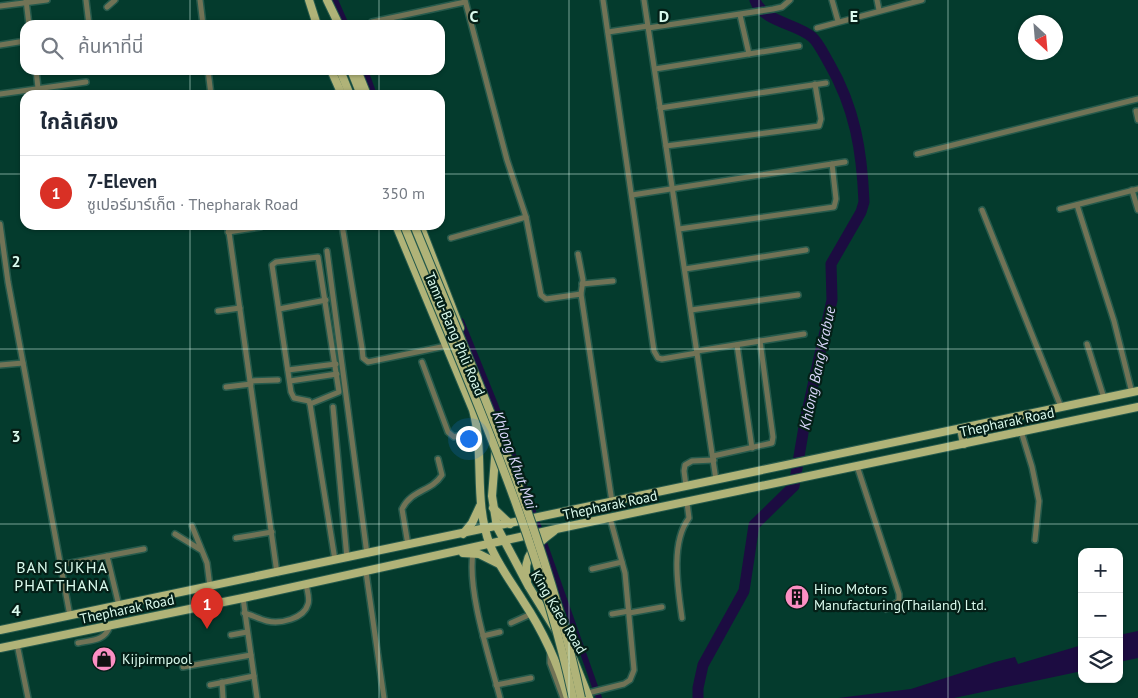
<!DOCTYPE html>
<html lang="th">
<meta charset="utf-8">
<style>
:root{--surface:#fff;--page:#f6f6f7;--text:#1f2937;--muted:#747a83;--line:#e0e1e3;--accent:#d93025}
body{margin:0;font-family:"PT Sans","Noto Sans Thai",sans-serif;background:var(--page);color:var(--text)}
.controls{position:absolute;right:15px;bottom:15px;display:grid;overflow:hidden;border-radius:10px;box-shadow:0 1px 4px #0004}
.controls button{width:45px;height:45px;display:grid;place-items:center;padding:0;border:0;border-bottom:1px solid var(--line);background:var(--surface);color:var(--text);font:25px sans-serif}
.compass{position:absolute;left:1018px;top:15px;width:45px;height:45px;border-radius:50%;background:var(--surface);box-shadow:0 1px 4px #0004;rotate:154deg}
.you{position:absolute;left:468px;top:438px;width:18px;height:18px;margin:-12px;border:4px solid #fff;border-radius:50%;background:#1a73e8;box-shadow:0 0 0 8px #1a73e833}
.badge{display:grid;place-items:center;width:32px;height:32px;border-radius:50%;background:var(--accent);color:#fff;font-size:16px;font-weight:700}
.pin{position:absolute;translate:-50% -41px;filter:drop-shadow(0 1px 2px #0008)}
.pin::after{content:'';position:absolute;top:26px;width:18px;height:15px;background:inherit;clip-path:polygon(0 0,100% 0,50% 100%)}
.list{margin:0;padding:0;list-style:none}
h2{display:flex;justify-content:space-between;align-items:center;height:65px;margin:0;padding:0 20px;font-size:21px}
h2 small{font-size:16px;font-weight:400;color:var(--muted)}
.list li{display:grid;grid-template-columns:32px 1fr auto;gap:15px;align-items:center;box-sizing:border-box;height:75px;padding:0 20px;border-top:1px solid var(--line)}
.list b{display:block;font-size:19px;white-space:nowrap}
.list p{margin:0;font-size:16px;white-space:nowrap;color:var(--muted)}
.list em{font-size:16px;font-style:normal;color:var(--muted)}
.icon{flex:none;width:28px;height:28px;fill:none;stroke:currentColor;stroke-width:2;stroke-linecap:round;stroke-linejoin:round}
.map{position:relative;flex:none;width:1138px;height:698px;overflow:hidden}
.search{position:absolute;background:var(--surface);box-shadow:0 1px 4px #0004;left:20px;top:20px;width:425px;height:55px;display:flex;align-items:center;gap:12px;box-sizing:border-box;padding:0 18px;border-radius:15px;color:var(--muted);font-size:19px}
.panel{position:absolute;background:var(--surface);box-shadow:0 1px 4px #0004;left:20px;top:90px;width:425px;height:140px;border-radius:15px}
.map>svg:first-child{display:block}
</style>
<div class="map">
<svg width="1138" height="698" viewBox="0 0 1138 698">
<rect width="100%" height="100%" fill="#043b2d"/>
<!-- water -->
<g fill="#1c0c41">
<polygon points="1138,631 1138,658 1119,662 1119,635"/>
<polygon points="1082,645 1082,671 954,698 838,698 911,689 995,662 1015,657 1018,664"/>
</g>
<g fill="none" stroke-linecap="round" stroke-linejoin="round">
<!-- canal -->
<g stroke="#1c0c41" stroke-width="6">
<polyline points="335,0 346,25"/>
<polyline points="365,70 374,95"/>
<polyline points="461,321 496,407 599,698"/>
</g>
<!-- river -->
<path stroke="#1c0c41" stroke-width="11" d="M698,698V688L703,665L744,591L754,525L794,486L805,421L832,300L831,264L861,212L864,202C862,151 855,108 829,63C824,55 819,43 812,37C796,23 763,22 755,0"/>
<defs>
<g id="minor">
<polyline points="26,0 29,25"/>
<polyline points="86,0 89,25"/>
<polyline points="200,0 203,25"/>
<polyline points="465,0 507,160 526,217 541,295 546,299 581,294 612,502"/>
<polyline points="603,0 654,351 658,358 662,359 697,353"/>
<polyline points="644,0 716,480"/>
<polyline points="832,0 838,21"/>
<polyline points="877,0 879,10"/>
<polyline points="0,6 47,0"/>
<polyline points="107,7 115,0"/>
<polyline points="740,15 749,54"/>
<polyline points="372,22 465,2"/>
<polyline points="648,28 773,9 782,7 790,0"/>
<polyline points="817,28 922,0"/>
<polyline points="608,32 648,26"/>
<polyline points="0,45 25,41"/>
<polyline points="655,69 799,46"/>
<polyline points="36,70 38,88"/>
<polyline points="95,70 95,71"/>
<polyline points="208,70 211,95"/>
<polyline points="0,94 86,82"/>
<polyline points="660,108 826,83"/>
<polyline points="1138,111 1136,111 1138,120"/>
<polyline points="666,146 819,126 821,119 815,84"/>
<polyline points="917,154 1138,99"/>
<polyline points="1132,190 1138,210"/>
<polyline points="632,195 845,162"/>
<polyline points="1077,205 1114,321 1132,393"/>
<polyline points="1060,209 1138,189"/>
<polyline points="982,210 1061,407"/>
<polyline points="0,224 8,282 70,616"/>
<polyline points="228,225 277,573"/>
<polyline points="342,225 362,348 363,358 368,362 446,346"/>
<polyline points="679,229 834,207 836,199 832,164"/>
<polyline points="228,232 260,227"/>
<polyline points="451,238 526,217"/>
<polyline points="327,251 367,554"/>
<polyline points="578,254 583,280 581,294"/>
<polygon points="318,257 339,392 310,404 309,401 294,398 291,392 272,265 276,262"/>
<polyline points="685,269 806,250"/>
<polyline points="582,284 613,281"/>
<polyline points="279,309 326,300"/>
<polyline points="691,310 798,295"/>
<polyline points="218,311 240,308"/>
<polyline points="1087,344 1104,398"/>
<polyline points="737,345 752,448"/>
<polyline points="697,351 804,334"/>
<polyline points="422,362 448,432 454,437 477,430"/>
<polyline points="0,365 23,363"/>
<polyline points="288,370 336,364"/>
<polyline points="250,381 278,380"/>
<polyline points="290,381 337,374"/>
<polyline points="226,387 251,384"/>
<polyline points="310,404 335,560"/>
<polyline points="333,407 347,558"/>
<polyline points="1021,431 1032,467 1039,501 1035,540"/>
<polyline points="713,456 772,443 773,437 760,341"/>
<polyline points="857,466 899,594 899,601 886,609"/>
<polyline points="686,486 684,471 685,465 692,461 714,460"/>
<polyline points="192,526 207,563 210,587"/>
<polyline points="175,534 201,550"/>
<polyline points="236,538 272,532"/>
<path d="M408,545L402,509C412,489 431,492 442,475L438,459"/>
<path d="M473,553C467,592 490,659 500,698"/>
<polyline points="107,556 119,606"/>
<polyline points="60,565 144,549"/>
<polyline points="592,569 622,562"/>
<polyline points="366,572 384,698"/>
<polyline points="243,598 257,698"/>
<path d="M244,613C252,615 259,619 267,621C280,624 304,619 308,604C310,599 307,590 306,584"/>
<polyline points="629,613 662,607"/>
<polyline points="612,614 629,611"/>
<path d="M682,618C678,589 670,543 689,518L687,503"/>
<polyline points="511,623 531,614"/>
<polyline points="231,635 247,632"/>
<polyline points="483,636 500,632"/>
<path d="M78,643C92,640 105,641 110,626"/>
<polyline points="17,644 28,698"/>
<polyline points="550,653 550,663 563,698"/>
<polyline points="183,667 251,655"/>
<polyline points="222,682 223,698"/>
<polyline points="210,685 254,676"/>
<polyline points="496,685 531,678"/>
<polyline points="588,693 624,684 630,680 634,670 625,573 610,518"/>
</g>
<polyline id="secondary" points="961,429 964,444"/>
<g id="primary">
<polyline points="309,0 317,25"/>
<polyline points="327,0 339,25"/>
<polyline points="331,70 342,95"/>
<polyline points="340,70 350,95"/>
<polyline points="351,70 361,95"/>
<polyline points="357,70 367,95"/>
<path d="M396,225L473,410C485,454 473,501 490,545C498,565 512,583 523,601C543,631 558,664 568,698"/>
<polyline points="420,225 460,328"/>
<polyline points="497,433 492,496 497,527 529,587 573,658 589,698"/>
<polyline points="493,508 510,524"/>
<polyline points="463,534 472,523 480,506"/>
<polyline points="463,553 479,554 499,564"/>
<path d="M527,580C522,556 535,545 554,531"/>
<polyline points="0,630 1138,391"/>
<polyline points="0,648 243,598 556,529 1138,407"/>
</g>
</defs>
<!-- minor casing -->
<use href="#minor" stroke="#265a4c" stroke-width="8"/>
<!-- secondary casing -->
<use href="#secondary" stroke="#265a4c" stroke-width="10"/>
<!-- primary casing -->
<use href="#primary" stroke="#265a4c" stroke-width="10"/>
<!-- minor -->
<use href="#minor" stroke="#717356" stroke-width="5"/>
<!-- secondary -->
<use href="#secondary" stroke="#95976a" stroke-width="8"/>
<!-- primary -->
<use href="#primary" stroke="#b0b378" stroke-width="8"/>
<defs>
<g id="primary-bridge">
<path d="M404,225C467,380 538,534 573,698"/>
<path d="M414,225C477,379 546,534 581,698"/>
</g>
</defs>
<!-- primary-bridge casing -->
<use href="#primary-bridge" stroke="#265a4c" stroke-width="10" stroke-linecap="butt"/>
<!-- primary-bridge -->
<use href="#primary-bridge" stroke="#b0b378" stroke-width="8"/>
</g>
<!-- grid -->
<path fill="none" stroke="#dafaed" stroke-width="1" stroke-opacity="0.55" d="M190,0V25M379,0V25M569,0V698M759,0V698M948,0V698M190,70V95M379,70V95M0,174H25M440,174H1138M190,225V698M379,225V698M0,349H1138M0,524H1138"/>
<!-- icons -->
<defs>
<symbol id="building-disc" viewBox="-11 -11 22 22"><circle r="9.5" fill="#fb8fc3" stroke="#041f17"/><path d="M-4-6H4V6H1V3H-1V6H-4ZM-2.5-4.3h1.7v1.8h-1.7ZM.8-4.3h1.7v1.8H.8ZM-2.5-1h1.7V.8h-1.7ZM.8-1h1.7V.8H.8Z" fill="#111"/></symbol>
<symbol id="shop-disc" viewBox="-11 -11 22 22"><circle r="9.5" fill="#fb8fc3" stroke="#041f17"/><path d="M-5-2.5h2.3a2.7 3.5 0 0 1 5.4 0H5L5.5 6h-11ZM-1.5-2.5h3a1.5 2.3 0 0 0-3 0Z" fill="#111"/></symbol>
</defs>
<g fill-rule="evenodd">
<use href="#building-disc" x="783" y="583" width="28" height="28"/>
<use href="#shop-disc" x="90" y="645" width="28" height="28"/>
</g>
<g text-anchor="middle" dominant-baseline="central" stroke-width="4.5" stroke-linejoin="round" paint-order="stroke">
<!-- street labels -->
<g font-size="14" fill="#dafaed" stroke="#041f17">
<text transform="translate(455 334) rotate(67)">Tamru-Bang Phli Road</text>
<text transform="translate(1007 422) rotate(-12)">Thepharak Road</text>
<text transform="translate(610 505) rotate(-12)">Thepharak Road</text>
<text transform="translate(127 609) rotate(-12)">Thepharak Road</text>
<text transform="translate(559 612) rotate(59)">King Kaeo Road</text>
</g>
<!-- poi labels -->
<g font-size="14" fill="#dafaed" stroke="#041f17" text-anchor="start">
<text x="814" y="589">Hino Motors<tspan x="814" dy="16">Manufacturing(Thailand) Ltd.</tspan></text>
<text x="122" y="659">Kijpirmpool</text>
</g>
<!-- water labels -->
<g font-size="15" font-style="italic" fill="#dcd8fc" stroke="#041f17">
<text transform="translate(817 368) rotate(-78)">Khlong Bang Krabue</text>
<text transform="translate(515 460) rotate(70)">Khlong Khut Mai</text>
</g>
<!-- quarter labels -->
<g font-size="16" letter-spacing="1" fill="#dafaed" stroke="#041f17">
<text x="62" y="567">BAN SUKHA<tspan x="62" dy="18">PHATTHANA</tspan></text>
</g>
</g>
<g font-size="16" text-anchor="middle" font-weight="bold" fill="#dafaed" stroke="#041f17" stroke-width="4.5" stroke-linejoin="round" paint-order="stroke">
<text x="474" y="22">C</text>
<text x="664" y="22">D</text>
<text x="854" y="22">E</text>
<text x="16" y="267">2</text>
<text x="16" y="442">3</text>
<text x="16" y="616">4</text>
</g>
</svg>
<div class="controls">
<button>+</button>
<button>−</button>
<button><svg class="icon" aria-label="layers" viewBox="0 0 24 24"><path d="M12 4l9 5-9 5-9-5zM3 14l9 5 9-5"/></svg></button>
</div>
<svg class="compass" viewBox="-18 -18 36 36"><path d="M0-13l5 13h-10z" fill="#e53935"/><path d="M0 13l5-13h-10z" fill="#747a83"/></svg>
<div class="you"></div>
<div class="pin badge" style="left:207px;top:629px">1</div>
<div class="search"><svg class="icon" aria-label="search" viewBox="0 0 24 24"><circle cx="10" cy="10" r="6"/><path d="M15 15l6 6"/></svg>ค้นหาที่นี่</div>
<section class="panel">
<h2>ใกล้เคียง<small></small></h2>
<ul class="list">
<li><span class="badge">1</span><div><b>7-Eleven</b><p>ซูเปอร์มาร์เก็ต · Thepharak Road</p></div><em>350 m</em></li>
</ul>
</section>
</div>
